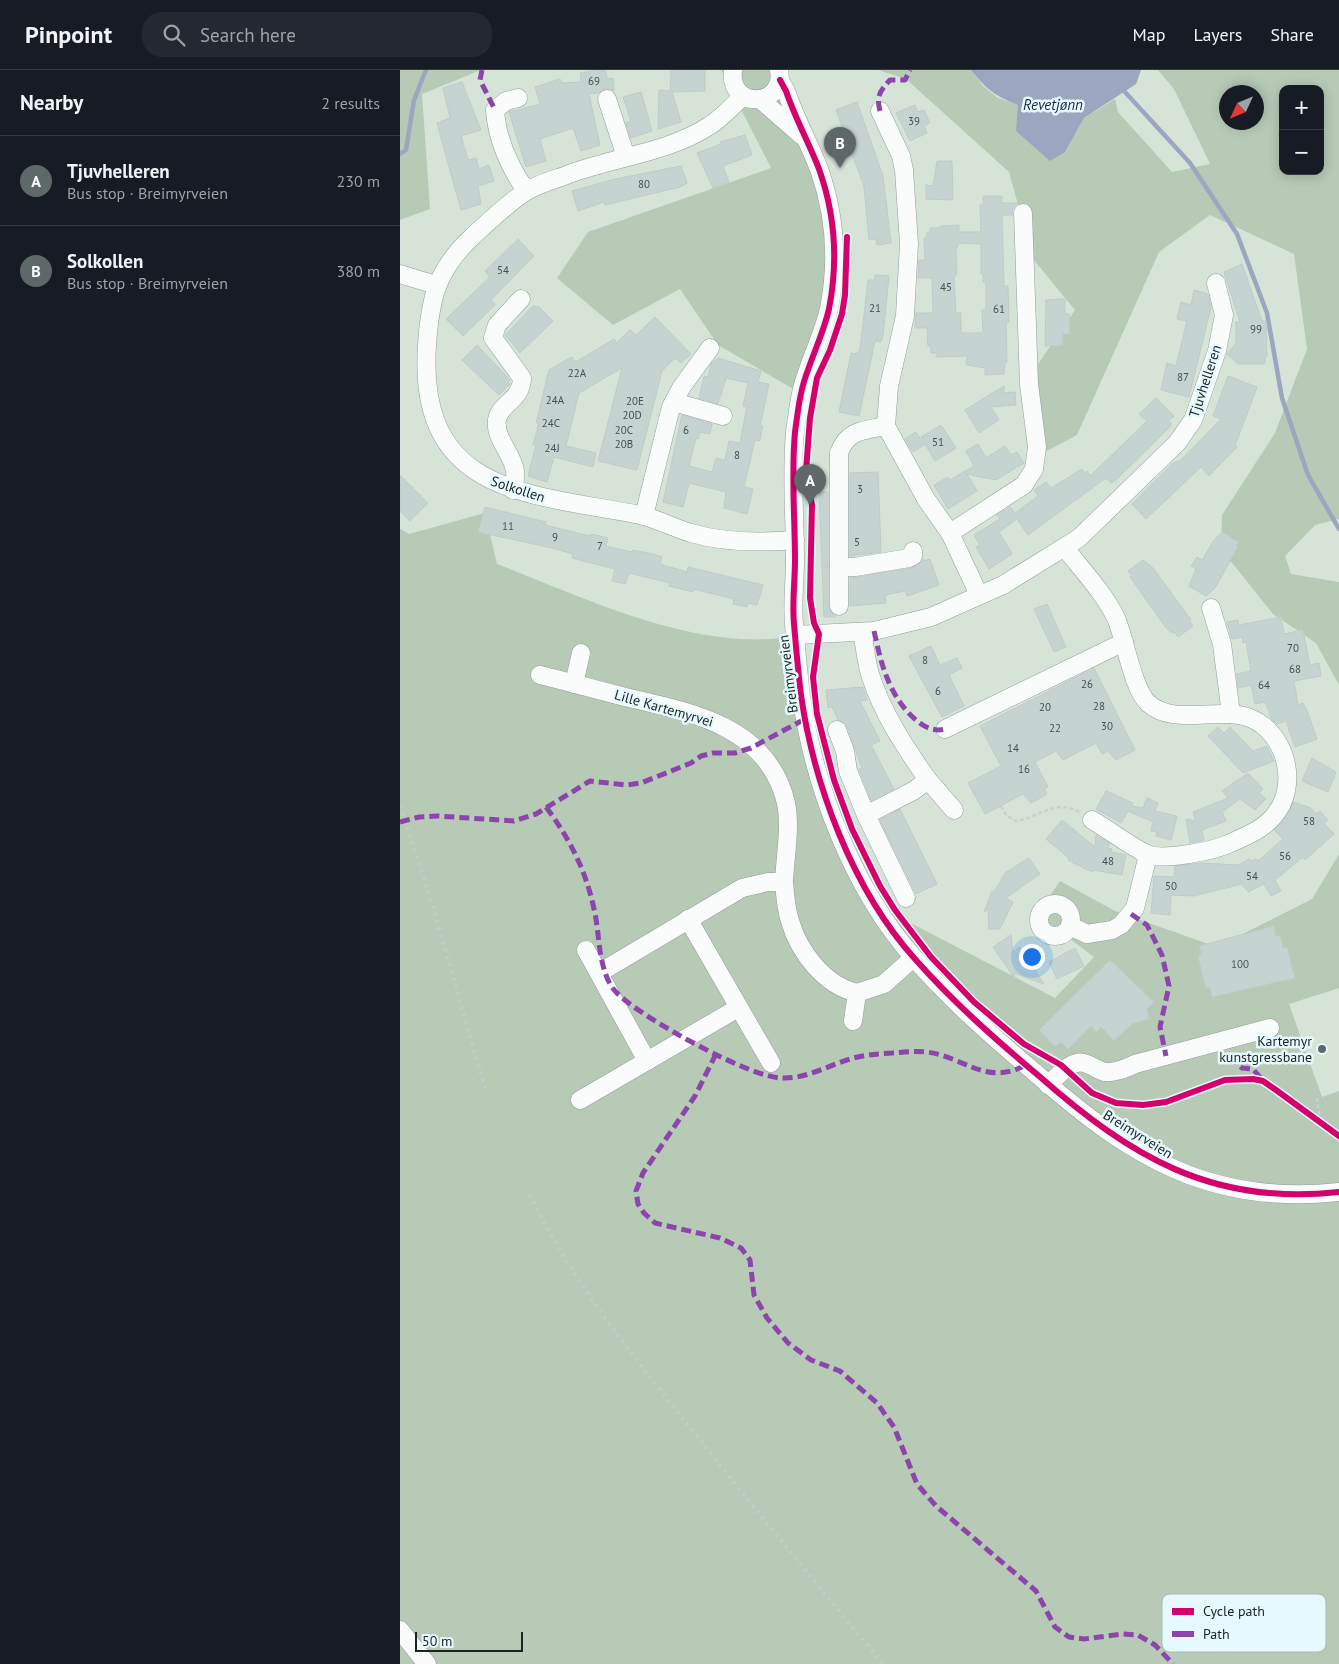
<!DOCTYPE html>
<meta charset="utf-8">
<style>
:root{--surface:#171b24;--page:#242831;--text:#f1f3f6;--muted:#9ea1a6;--line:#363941;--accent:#5f6869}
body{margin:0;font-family:"PT Sans",sans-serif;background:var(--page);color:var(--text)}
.controls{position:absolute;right:15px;top:15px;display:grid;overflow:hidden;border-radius:10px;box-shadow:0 2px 12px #0003}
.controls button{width:45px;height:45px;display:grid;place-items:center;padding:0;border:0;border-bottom:1px solid var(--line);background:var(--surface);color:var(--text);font:25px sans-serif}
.compass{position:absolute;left:819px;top:15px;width:45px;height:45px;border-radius:50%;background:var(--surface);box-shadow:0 2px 12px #0003;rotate:226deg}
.scale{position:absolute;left:15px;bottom:12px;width:108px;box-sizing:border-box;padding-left:5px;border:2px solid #1a2223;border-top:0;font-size:14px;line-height:18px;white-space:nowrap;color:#1a2223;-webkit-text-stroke:4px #e6fafd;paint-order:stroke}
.you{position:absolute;left:631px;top:886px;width:18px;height:18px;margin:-12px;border:4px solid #fff;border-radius:50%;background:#1a73e8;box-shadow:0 0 0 8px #1a73e833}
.badge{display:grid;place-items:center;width:32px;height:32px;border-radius:50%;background:var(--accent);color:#fff;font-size:16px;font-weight:700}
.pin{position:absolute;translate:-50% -41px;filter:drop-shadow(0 1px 2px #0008)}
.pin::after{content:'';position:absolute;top:26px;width:18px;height:15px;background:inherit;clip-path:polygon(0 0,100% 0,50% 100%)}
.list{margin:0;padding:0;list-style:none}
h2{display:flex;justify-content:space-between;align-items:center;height:65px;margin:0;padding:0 20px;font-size:21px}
h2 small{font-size:16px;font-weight:400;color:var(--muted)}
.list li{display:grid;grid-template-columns:32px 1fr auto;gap:15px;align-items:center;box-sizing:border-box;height:90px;padding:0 20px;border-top:1px solid var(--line)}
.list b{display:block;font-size:19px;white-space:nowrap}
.list p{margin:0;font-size:16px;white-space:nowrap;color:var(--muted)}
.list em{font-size:16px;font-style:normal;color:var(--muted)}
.icon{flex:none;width:28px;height:28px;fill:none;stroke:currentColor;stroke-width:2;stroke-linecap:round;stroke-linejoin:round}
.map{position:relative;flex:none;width:939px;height:1594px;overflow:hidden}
header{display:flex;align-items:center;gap:30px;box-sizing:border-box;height:70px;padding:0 25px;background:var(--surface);border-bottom:1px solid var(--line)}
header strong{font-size:24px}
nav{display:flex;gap:28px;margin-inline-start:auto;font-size:18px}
.search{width:350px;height:45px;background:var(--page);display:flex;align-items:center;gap:12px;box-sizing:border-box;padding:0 18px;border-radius:20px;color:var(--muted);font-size:19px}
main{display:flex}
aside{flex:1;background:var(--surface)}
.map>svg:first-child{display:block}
</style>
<header>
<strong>Pinpoint</strong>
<div class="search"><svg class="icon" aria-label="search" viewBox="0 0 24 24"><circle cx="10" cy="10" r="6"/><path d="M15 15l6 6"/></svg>Search here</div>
<nav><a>Map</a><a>Layers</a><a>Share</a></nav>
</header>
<main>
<aside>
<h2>Nearby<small>2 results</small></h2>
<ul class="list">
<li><span class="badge">A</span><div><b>Tjuvhelleren</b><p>Bus stop · Breimyrveien</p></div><em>230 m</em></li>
<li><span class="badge">B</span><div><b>Solkollen</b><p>Bus stop · Breimyrveien</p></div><em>380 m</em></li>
</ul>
</aside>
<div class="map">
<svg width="939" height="1594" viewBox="0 0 939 1594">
<rect width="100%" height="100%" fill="#dee9ea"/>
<!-- green -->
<path fill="#d5e4d7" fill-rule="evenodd" d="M0,0H939V1594H0ZM883,19H920V101H883ZM826,22H856V52H826Z"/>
<!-- forest -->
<g fill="#b6cab6" fill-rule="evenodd">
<polygon points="0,0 81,0 22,24 30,139 0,150"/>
<polygon points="321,0 381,0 434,158 430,236 402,324 318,275 280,219 213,255 157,208 188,162 371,98"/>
<path d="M478,0H571L583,16L598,28L618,35L665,82L684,48L715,29L718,42L772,102L810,94L774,19L758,0H939V449L915,455L885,486L891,504L939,512V615L916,573L873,544L821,479L822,445L875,363L907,279L894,184L810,145L759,182L677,365L628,391L623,326L638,294L675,240L633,189L609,102L506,9ZM883,19H920V101H883ZM826,22H856V52H826Z"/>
<path d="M85,443L97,494C185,528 299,584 395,566L419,713L476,835L655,928L694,887L637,844L660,811L715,841L817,877L912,829L939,784V918L889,934L922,1027L939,1021V1594H0V459L9,464Z"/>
</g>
<!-- water -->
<path fill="#9ca6c1" d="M571,0H741L736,14L684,48L665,82L650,91L616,61L618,35C595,26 586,19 571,0Z"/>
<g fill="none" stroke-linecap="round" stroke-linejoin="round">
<!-- stream -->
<g stroke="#9ca6c1" stroke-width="4.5">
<polyline points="725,22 790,93 837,164 867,243 882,328 908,405 939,459"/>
<polyline points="0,84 6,80 14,30 26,0"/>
</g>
</g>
<!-- building -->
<g fill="#c6d4d1" stroke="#c2cac9" fill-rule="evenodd">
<polygon points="195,0 206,1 207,9 213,8 214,20 204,19 198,23 189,24 200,75 181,81 173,58 140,69 146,91 126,97 109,42 140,34 135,17 160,9 162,13 181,12 180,3"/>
<polygon points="271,0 305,0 305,21 272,22 281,52 258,59 259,20 270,21"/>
<polygon points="62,12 81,60 61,66 68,90 76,88 79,99 89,95 94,111 78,116 81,134 61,140 37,53 50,48 43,18"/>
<polygon points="241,22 252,61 231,68 226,53 231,51 223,27"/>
<polygon points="457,32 483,106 491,173 477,175 476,169 469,170 464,116 436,40"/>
<polygon points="515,35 518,42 524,40 530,53 524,56 527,63 510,71 496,43"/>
<polygon points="345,65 352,85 323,96 329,112 313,118 297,83 321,74 320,72"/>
<polygon points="537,91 552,91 553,130 526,129 526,115 533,116"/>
<polygon points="281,96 287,113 280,117 205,135 204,132 178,141 172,121 215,109"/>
<path d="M583,126H602V133H618L613,138L612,145H602L604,216H608L609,252H606L607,292H605L604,304L585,305V298L566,295L567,286L537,287V283H531V276H528L527,258H515L516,243H533L532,208H518L519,190H525L524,168L527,167V162H530V158H540V156L559,155V162H581L580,135H583ZM558,173L581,174V204H583V212H586V240H582L583,263H561V243H556L554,207L557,204L556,177H558Z"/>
<polygon points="118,169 134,186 91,230 95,235 63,266 46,249 90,207 85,201"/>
<polygon points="842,194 862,251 866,251 867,287 865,287 865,294 838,294 827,284 836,273 836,252 840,252 824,202"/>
<polygon points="475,205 489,206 483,266 481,272 475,271 459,346 439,342 451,283 457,284 460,279 468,210 474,210"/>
<polygon points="794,220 808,224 811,237 789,327 761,320 767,293 776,296 787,251 777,249 781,232 791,235"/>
<polygon points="665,229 665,244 669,244 670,264 663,264 663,275 645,276 646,230"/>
<polygon points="134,235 136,238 138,236 153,251 120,283 105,265"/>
<polygon points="255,247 291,284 281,293 275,288 262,301 237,400 198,391 222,298 179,323 166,376 196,383 193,397 154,387 147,412 128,406 136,375 133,375 139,353 136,353 149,300 172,287 176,292 214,269 216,273 230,260 236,265"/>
<polygon points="77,275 110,310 108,312 110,314 99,325 62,290"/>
<polygon points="318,288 361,301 358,312 369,314 360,356 363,356 360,369 360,371 355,370 344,417 353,419 347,444 324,438 326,422 289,413 283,437 263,432 282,345 312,354 310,364 300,362 298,369 296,368 289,396 312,402 316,388 325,390 329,371 340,373 347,337 343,336 348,313 326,308 318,334 299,328 304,306 308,307 311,294"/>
<polygon points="828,306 857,317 835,376 837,377 809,406 801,397 746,449 732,434 772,394 777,391 779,392 821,349 813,346"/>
<polygon points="604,316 604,323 615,322 616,335 591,337 599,350 579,363 565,340"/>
<polygon points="756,328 774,346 769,351 772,354 768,359 716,410 711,413 706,408 628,465 617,449 599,462 612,484 589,499 576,477 580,475 574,465 600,449 597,445 610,437 615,443 638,426 634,420 646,412 651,418 682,399 684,403 687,401 690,406 747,351 739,344"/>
<polygon points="541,355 556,378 535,391 521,367"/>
<polygon points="516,362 524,375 513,382 505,369"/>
<polygon points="578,374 586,388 605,376 611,385 617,382 624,393 596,410 567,404 577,421 548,439 534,415 548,407 550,410 574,396 566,381"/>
<polygon points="478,402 481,482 450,486 450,403"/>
<polygon points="0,405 28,433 10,451 0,441"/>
<polygon points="419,422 428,422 428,536 430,542 436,547 424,547"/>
<polygon points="85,437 146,452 145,455 190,466 191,464 208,468 206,476 232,482 233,480 253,484 262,487 260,494 287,502 288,497 363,515 357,535 348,533 347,537 333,534 334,529 294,519 293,522 269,516 270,513 229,503 225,514 212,511 215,499 172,488 173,484 152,478 78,462"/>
<polygon points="822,462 839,472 836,476 838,477 815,518 806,526 789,516 796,499 791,496 797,487 802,490 814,470"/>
<polygon points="523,489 524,491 530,489 539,515 507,526 505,521 485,525 486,533 450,536 450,508 511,498 518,495"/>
<polygon points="743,490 753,498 791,550 789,551 793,556 778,567 774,562 773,563 767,559 730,507 732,506 728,501"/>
<polygon points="647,534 666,577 654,582 634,539"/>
<polygon points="881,547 884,564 903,560 910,595 919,593 921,606 894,611 898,635 903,633 906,638 917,669 895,677 886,651 877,654 872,650 865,632 855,634 851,615 838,618 837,604 851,601 846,572 843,573 842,567 832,569 827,552 838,550 839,555"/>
<polygon points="531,576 540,595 557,588 562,598 549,605 564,636 542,647 509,586"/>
<polygon points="694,598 735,680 716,690 708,681 702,684 696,673 663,690 656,681 635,692 648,717 644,719 647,724 631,733 623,724 585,744 568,713 601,696 580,656"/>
<polygon points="463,617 467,630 460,631 480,671 471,675 494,719 471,730 459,699 462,698 447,656 438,650 432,637 428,638 426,620"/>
<polygon points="818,657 824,663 830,657 853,681 867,676 874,691 843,703 808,666"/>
<polygon points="912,688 936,702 928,722 902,711"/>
<polygon points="848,703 863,719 859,723 866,729 855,740 840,729 822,742 826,751 802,760 804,770 790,773 786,749 796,751 793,742 828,728 822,721"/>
<polygon points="706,721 733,733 731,736 743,738 747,728 758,733 755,741 777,746 771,770 756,766 757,762 751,761 753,752 728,741 721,753 696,739"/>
<polygon points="893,732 911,738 916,744 920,741 928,750 924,753 934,764 905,790 903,787 875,810 881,821 871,826 864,814 848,822 842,814 794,826 771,825 770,845 751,843 754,806 774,807 775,796 802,793 839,795 849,789 851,791 856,789 858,791 883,769 874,760 890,741"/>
<polygon points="500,739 537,814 516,824 480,750"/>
<polygon points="662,750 695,777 696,765 709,773 708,778 712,779 711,782 726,785 722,805 693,800 692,802 668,790 669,788 646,769"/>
<polygon points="629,788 640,804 606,828 613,832 600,859 589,859 588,839 584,842 592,821 594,822 605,803"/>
<polygon points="874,856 876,866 880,865 883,878 887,877 895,908 812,927 810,917 806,918 803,907 798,886 802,885 799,876"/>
<polygon points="611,865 613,882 620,877 644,914 614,903 615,909 593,877"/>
<polygon points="675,878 684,896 657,909 649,892"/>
<polygon points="710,890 754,932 747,939 749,949 733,953 714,971 701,957 696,962 691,956 668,979 661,972 655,977 639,960"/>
</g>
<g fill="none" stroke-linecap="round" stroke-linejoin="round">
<defs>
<g id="minor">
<path d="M333,0C328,41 386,37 379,0"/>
<path d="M380,10L386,21C395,48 409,73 419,99C435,144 438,193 429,239C424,261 415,279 408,300C400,320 398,341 395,362C391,405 395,448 395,490C395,511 392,533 394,554C396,577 398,601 401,625C414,716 453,820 515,889C553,932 595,969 639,1006C731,1087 812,1136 939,1122"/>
<path d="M343,26C332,36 322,48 309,56C269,82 216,87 172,103C157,109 139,113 125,122C107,134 89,151 73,166C37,199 30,228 27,275C17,425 128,423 240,445C257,449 274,458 291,463C325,473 360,473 395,470"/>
<path d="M118,28L106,31L95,40C97,70 109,96 126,121"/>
<polyline points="207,29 226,87"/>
<polyline points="360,29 401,65"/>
<polyline points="480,41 501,86 504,100 509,174 505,246 489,316 486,356 526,429 550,463 579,525"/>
<polyline points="0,204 36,215"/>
<polyline points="274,332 323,346"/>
<path d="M113,420C114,414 116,407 115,401C113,384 94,368 97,350C99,334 122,330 122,308L93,268L97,255L121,229"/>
<polyline points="244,446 271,337 281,318 310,278"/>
<polyline points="550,463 624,415 634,399 637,377 629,314 623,143"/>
<path d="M665,478C682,500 704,523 716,548C725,569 733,619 748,633C774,657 818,636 850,648C887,663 900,717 873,747C862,760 844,767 828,774C813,781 762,791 747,784C728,775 711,761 692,750"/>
<polyline points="439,497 455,497 509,488 513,486 513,481"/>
<path d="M439,536V383C447,360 464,360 486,356"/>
<polyline points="811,538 822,574 831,644"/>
<polyline points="396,565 474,561 531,547 603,515 679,468 777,373 793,350 817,281 824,245 816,213"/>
<path d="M140,605C169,612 197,620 225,627C291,642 368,656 386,733C391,757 385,787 384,812"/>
<polyline points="174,614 181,583"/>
<polyline points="545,659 724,572"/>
<path d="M437,660L445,681L448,701L466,745L513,721L528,710C505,677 482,643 470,604C466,591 465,576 462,562"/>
<polyline points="528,710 554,740"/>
<polyline points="466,745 506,828"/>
<circle cx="655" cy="850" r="16"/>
<polyline points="288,849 371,993"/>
<polyline points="670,856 687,864 712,860 721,855 735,838 748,785"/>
<polyline points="186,880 247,991"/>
<path d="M199,903L342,818L368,812H384C385,825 386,839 390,851C399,882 424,915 457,923"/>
<polyline points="453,951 457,923 484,914 513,888"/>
<path d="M648,1015C658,1006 673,987 687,994C693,996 699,1001 705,1002C716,1003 726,998 735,994L870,958"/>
<polyline points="180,1030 338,938"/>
<polyline points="0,1560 27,1594"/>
</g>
</defs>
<!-- minor casing -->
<use href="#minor" stroke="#949d9e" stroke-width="19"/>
<!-- path -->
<g stroke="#ccd0d0" stroke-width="2.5" stroke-dasharray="4 2.5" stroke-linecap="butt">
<path d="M601,736L606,745L616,751C640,748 656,727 680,743"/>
<polyline points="917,1028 920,1052"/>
</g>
<!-- minor -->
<use href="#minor" stroke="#fafcfc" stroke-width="18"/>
<!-- rail -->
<g stroke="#c7cacb" stroke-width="4" stroke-dasharray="2.5 5" stroke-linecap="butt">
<polyline points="0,736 28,820 86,1021"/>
<path d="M130,1125C173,1213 235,1289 296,1365C357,1442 420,1518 483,1594"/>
</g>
<!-- quiet -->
<g stroke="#8e44ad" stroke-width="5" stroke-dasharray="10 5" stroke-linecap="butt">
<polyline points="82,0 80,10 95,40"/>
<path d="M480,41C476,26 480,21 490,10H505L510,0"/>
<path d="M474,561C478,578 481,594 488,610C496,631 521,666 545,659"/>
<path d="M146,737C170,769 186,801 194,839C199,860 198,882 205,902C207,909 211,917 216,922C238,946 350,1008 382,1008C405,1009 425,997 447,990C461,985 476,984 492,983C503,982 515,981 526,982C564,986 585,1017 626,995"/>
<polyline points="0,752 19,747 38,746 114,751 136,744 190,711 226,715 241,713 291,693 301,686 313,683 335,683 351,678 405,649"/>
<polyline points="731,844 747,855 762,885 769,916 760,957 766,986"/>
<polyline points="316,984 295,1026 243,1103 236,1121 238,1134 244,1143 255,1153 320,1168 341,1178 350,1190 354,1225 367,1248 388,1273 411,1290 440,1301 477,1333 494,1357 517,1414 536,1436 636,1521 655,1557 669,1567 684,1569 722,1564 738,1565 755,1575 773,1594"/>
<polyline points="829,987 842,998 853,999 863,1011"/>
</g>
<defs>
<g id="cycleway">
<path d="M380,10L386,21C395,48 409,73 419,99C435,144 438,193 429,239C424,261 415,279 408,300C400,320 398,341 395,362C391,405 395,448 395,490C395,511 392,533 394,554C396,577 398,601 401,625C414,716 453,820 515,889C553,932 595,969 639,1006C731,1087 812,1136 939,1122"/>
<polyline points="447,167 445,225 442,244 430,280 417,308 410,348 407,388 406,403 412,435 410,528 414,553 419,564 413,607 417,644 434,710 452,759 480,816 495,840 531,887 574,932 624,974 661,995 692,1023 716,1033 743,1035 766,1032 825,1010 853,1009 863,1011 876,1020 939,1066"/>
</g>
</defs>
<!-- cycleway casing -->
<use href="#cycleway" stroke="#e6fafd" stroke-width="9"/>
<!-- cycleway -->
<use href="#cycleway" stroke="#d6006c" stroke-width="6"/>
</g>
<!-- markers -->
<circle fill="#5f6869" stroke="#e6fafd" stroke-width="2" cx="922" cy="979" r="5"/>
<g text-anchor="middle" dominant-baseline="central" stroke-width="5" stroke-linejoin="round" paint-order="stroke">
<!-- number labels -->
<g font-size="11" fill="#465050">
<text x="194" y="11">69</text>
<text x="514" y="51">39</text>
<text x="244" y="114">80</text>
<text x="103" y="200">54</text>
<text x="546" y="217">45</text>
<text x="475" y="238">21</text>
<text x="599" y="239">61</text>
<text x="856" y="259">99</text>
<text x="177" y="303">22A</text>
<text x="783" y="307">87</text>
<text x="155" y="330">24A</text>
<text x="235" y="331">20E</text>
<text x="232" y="345">20D</text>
<text x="151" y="353">24C</text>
<text x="224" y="360">20C</text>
<text x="286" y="360">6</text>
<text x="538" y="372">51</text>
<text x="224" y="374">20B</text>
<text x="152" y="378">24J</text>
<text x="337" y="385">8</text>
<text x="460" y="419">3</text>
<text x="108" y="456">11</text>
<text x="155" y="467">9</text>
<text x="457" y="472">5</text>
<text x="200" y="476">7</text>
<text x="893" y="578">70</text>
<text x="525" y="590">8</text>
<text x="895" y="599">68</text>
<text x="687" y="614">26</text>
<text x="864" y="615">64</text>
<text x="538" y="621">6</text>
<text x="699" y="636">28</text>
<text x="645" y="637">20</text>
<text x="707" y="656">30</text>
<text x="655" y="658">22</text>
<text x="613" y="678">14</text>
<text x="624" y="699">16</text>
<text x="909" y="751">58</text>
<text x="885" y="786">56</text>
<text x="708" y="791">48</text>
<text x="852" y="806">54</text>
<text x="771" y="816">50</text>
<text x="840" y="894">100</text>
</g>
<!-- street labels -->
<g font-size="14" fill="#1a2223" stroke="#e6fafd">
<text transform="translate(805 311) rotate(-72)">Tjuvhelleren</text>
<text transform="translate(118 419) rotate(18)">Solkollen</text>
<text transform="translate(388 604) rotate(-97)">Breimyrveien</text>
<text transform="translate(264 638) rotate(16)">Lille Kartemyrvei</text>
<text transform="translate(738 1064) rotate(32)">Breimyrveien</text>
</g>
<!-- poi labels -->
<g font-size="14" fill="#1a2223" stroke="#e6fafd" text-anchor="end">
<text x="912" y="971">Kartemyr<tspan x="912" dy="16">kunstgressbane</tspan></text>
</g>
<!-- water labels -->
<g font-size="15" font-style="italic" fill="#1d2354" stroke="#e6fafd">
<text x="653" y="34">Revetjønn</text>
</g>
</g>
<!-- legend -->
<rect x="762" y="1524" width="164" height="58" rx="8" fill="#e6fafd" stroke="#a9b9bc" stroke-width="1"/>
<rect x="772" y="1538" width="22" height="7" fill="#d6006c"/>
<rect x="772" y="1561" width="22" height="6" fill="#8e44ad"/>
<g font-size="14" fill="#1a2223">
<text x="803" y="1546">Cycle path</text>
<text x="803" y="1569">Path</text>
</g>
</svg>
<div class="controls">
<button>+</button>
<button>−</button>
</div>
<svg class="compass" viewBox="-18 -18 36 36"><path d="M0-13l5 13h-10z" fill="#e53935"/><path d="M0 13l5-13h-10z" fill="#9ea1a6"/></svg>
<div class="scale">50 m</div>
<div class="you"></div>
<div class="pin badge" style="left:410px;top:435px">A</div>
<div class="pin badge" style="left:440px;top:98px">B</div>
</div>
</main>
